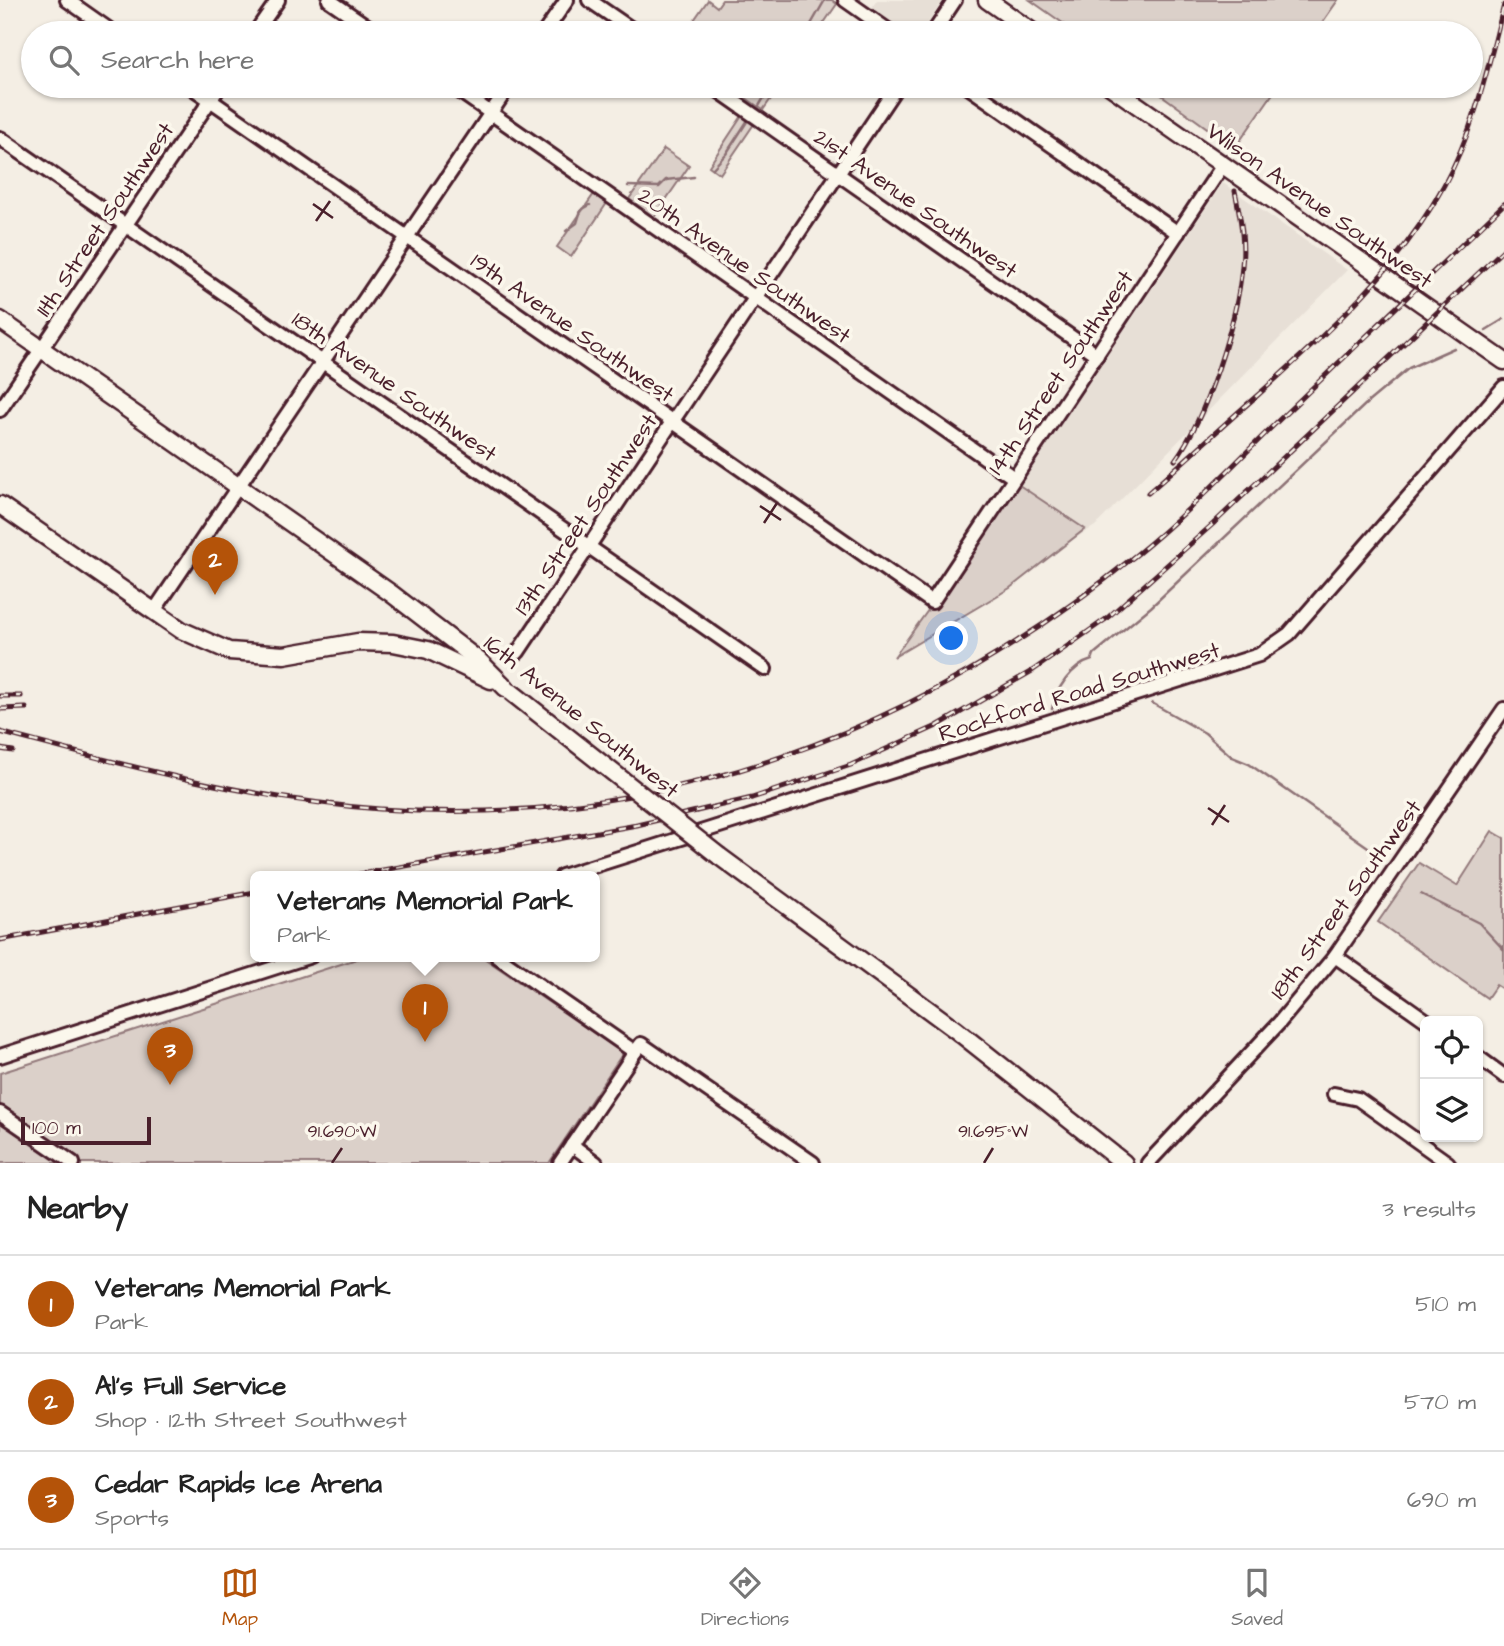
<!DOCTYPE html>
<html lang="en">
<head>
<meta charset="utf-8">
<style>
  :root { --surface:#fff; --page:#f2f2f2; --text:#222; --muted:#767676; --line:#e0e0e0; --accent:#b45309 }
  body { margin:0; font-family:"Architects Daughter",sans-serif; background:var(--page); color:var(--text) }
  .controls { position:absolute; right:21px; bottom:21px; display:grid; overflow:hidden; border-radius:10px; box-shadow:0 2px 5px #0004 }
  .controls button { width:63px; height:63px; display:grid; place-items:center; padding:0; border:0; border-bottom:2px solid var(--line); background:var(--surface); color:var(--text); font:35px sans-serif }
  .scale { position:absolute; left:21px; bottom:18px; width:130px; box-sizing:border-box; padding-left:7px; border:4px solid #4a1f2b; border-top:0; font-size:19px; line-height:24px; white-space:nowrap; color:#4a1f2b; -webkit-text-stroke:5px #fbf7ec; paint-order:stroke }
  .you { position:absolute; left:952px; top:639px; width:24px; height:24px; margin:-18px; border:5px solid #fff; border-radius:50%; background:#1a73e8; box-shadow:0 0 0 10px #1a73e833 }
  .badge { display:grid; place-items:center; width:46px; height:46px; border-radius:50%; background:var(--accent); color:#fff; font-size:23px; font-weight:700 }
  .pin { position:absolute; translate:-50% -58px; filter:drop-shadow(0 2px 4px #0008) }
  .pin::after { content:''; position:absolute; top:37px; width:24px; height:21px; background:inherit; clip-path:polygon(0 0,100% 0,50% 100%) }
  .popup { position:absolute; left:250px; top:871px; width:350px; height:91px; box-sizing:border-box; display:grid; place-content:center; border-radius:10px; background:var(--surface); filter:drop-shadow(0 2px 5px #0005); font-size:23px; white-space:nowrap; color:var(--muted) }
  .popup b { font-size:26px; color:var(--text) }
  .popup::after { content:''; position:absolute; left:50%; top:100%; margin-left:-14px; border:14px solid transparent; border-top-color:var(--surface) }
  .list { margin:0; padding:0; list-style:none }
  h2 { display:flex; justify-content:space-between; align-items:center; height:91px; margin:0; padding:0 28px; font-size:30px }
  h2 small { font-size:23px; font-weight:400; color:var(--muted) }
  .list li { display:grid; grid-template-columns:46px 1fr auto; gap:21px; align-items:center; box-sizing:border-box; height:98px; padding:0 28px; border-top:2px solid var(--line) }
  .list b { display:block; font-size:26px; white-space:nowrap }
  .list p { margin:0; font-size:23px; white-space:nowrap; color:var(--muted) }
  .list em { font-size:23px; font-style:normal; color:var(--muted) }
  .icon { flex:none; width:38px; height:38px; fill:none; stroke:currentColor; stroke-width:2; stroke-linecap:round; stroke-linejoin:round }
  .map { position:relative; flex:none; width:1504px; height:1163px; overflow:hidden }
  .search { position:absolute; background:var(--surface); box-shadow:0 2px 5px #0004; left:21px; right:21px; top:21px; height:77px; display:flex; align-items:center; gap:18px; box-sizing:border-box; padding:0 24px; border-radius:38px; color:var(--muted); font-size:26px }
  .sheet { height:385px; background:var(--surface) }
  nav { display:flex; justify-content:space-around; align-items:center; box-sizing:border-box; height:98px; border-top:2px solid var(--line); background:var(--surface); font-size:19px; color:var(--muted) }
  nav a { display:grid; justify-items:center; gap:4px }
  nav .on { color:var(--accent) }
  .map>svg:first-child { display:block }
  .built { fill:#e7dfd6 }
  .green { fill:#dbd0c9; stroke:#92787a; stroke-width:2 }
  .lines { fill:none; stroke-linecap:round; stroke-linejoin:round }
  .stream { stroke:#8d7174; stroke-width:2.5 }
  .minor-casing { stroke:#4a1f2b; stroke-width:18 }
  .major-casing { stroke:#4a1f2b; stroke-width:21 }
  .minor { stroke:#fbf7ec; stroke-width:12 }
  .major { stroke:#fbf7ec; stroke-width:16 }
  .rail-casing { stroke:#4a1f2b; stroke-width:5 }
  .rail { stroke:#fbf7ec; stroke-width:2.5; stroke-dasharray:8; stroke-linecap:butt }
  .major-bridge-casing { stroke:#4a1f2b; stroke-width:21; stroke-linecap:butt }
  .major-bridge { stroke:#fbf7ec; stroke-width:16 }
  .ticks { fill:none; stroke:#4a1f2b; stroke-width:2.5 }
  .labels { text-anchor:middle; stroke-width:7; stroke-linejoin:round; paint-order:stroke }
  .street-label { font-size:23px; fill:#4a1f2b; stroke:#fbf7ec }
  .ticks-label { font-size:18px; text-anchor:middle; fill:#4a1f2b; stroke:#fbf7ec; stroke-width:7; stroke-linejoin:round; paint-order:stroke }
</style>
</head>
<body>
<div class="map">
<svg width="1504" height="1163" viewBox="0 0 1504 1163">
  <rect width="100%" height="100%" fill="#f4eee4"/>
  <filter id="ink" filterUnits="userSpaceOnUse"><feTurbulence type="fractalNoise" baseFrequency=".0143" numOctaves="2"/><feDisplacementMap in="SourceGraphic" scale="14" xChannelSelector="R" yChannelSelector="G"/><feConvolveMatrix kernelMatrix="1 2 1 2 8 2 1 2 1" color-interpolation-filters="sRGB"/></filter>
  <g filter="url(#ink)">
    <!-- built -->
    <g class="built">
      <path d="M877,0h66l-22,33h-15l-35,-24z"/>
      <path d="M1223,183l124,87 -252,256 -173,106z"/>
    </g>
    <!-- green -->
    <g class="green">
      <path d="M708,0l9,7 5,-7h110l5,4 -20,29h-132z"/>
      <path d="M1030,0h308l-23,33h-238z"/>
      <path d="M729,86h51l-17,24z"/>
      <path d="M1149,86h129l-43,62z"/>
      <path d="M742,116l12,8 -34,50 -11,-8z"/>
      <path d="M664,149l25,17 -35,51 -25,-18z"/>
      <path d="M594,194l13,9 -36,54 -14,-10z"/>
      <path d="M1019,485l66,44 -75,59 -116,69z"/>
      <path d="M1492,831l12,7v152l-8,-5 -9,13 -109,-76 41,-59 38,23z"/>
      <path d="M366,956h115l142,97 -74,110h-549v-90z"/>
    </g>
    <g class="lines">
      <!-- stream -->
      <g class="stream">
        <path d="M806,33l19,-33"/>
        <path d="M759,106l12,-20"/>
        <path d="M713,168l13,-14 22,-34"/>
        <path d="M628,186l31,1 7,-7 28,-3"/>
        <path d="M566,231l11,-8 4,-13 9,-5"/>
        <path d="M1486,330l18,-11"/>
        <path d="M1152,703l53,30 27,24 17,7 119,83"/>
        <path d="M1052,709c4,-20 19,-43 40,-49l2,-6 57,-47 216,-204 42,-35 45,-20"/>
        <path d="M1421,894l58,29 25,27"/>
      </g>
      <defs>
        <g id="minor">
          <path d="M67,0l47,33"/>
          <path d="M329,0l48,33"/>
          <path d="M589,0l48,33"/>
          <path d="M845,0l47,33"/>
          <path d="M255,33l23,-33"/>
          <path d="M544,33l23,-33"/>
          <path d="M933,33l22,-33"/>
          <path d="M190,86l742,516 291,-437"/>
          <path d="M452,86l562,392"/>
          <path d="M712,86l385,269"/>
          <path d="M967,86l211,147"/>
          <path d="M0,138l765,531"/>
          <path d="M0,410l220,-324"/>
          <path d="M154,611l355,-525"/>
          <path d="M518,652l379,-566"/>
          <path d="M562,876l697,-221 30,-21 215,-247"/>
          <path d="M497,956l138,96 6,-8 172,119"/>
          <path d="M1335,956l92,65"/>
          <path d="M0,1056l311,-100"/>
          <path d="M1478,1057l26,19"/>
          <path d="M1334,1094l24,5 90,64"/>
          <path d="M0,1113l73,50"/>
          <path d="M572,1145l24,18"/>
          <path d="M560,1163l75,-111"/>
          <path d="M1148,1163l131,-140 56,-67 169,-247"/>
        </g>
        <g id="major">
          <path d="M987,0l47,33"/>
          <path d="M1110,86l394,275"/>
          <path d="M0,320l392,274 86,66 28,28"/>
          <path d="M0,505l181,125 48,21 55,4 74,-13 35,1 35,7 63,30"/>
          <path d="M719,856l237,174 168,133"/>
        </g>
      </defs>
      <!-- minor casing -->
      <use href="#minor" class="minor-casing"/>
      <!-- major casing -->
      <use href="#major" class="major-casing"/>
      <!-- minor -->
      <use href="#minor" class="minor"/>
      <!-- major -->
      <use href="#major" class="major"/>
      <defs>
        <g id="rail">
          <path d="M1175,460c31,-41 63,-142 67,-194 3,-25 -2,-51 -7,-75"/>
          <path d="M1148,493c38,-33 74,-67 111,-99 70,-63 140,-125 185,-209 31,-56 44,-119 60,-180"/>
          <path d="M0,696h21"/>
          <path d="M0,709l26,-1"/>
          <path d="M0,732c124,33 251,68 380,77 284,20 537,-76 756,-254 51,-41 97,-90 144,-136 75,-72 150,-143 224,-215"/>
          <path d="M0,749l13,2"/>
          <path d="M349,876l288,-51 115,-27 99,-33 86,-39 95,-55 74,-52 107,-95 291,-275"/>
          <path d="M0,940l255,-48"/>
        </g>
      </defs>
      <!-- rail casing -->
      <use href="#rail" class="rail-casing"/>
      <!-- rail -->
      <use href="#rail" class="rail"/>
      <defs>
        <path id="major-bridge" d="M511,692l208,164"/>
      </defs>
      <!-- major-bridge casing -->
      <use href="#major-bridge" class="major-bridge-casing"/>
      <!-- major-bridge -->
      <use href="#major-bridge" class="major-bridge"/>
    </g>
  </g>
  <!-- ticks -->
  <path class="ticks" d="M313,204l20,14M316,221l14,-20M760,506l21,14M764,523l13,-20M1208,808l21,14M1212,825l13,-20M332,1163l10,-15M984,1163l9,-15"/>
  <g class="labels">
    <!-- street labels -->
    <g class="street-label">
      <text transform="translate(916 203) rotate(35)" y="8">21st Avenue Southwest</text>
      <text transform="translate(1320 205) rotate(35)" y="8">Wilson Avenue Southwest</text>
      <text transform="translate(104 219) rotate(-56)" y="8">11th Street Southwest</text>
      <text transform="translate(745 265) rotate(35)" y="8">20th Avenue Southwest</text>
      <text transform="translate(573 327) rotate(35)" y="8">19th Avenue Southwest</text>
      <text transform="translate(1060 372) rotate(-56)" y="8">14th Street Southwest</text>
      <text transform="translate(395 386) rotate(35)" y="8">18th Avenue Southwest</text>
      <text transform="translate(585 514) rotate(-56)" y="8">13th Street Southwest</text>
      <text transform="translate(1079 691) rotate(-17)" y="8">Rockford Road Southwest</text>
      <text transform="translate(582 716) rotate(39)" y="8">16th Avenue Southwest</text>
      <text transform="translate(1345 899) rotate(-54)" y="8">18th Street Southwest</text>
    </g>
  </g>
  <g class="ticks-label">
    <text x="342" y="1137">91.690°W</text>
    <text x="993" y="1137">91.695°W</text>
  </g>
</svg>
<div class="controls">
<button><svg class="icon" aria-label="locate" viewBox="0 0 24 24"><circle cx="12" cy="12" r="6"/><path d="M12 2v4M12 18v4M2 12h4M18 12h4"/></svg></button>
<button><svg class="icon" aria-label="layers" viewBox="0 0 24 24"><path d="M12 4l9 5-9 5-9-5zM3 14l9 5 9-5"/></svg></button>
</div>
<div class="scale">100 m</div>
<div class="you"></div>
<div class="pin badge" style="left:425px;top:1042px">1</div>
<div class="popup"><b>Veterans Memorial Park</b>Park</div>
<div class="pin badge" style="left:215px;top:595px">2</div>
<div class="pin badge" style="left:170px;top:1085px">3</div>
<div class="search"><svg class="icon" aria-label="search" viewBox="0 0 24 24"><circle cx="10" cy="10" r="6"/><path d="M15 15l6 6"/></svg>Search here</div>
</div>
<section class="sheet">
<h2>Nearby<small>3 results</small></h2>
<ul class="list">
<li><span class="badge">1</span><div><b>Veterans Memorial Park</b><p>Park</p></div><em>510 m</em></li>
<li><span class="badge">2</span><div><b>Al's Full Service</b><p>Shop · 12th Street Southwest</p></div><em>570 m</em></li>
<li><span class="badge">3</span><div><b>Cedar Rapids Ice Arena</b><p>Sports</p></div><em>690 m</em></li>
</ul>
</section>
<nav>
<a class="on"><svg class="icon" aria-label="map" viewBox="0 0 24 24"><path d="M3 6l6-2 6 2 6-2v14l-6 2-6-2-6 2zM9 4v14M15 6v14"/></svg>Map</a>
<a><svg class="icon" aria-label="directions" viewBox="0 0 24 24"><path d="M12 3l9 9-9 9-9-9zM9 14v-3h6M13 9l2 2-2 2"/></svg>Directions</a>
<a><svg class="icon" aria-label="saved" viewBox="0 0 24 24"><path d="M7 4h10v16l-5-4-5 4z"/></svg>Saved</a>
</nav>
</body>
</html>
